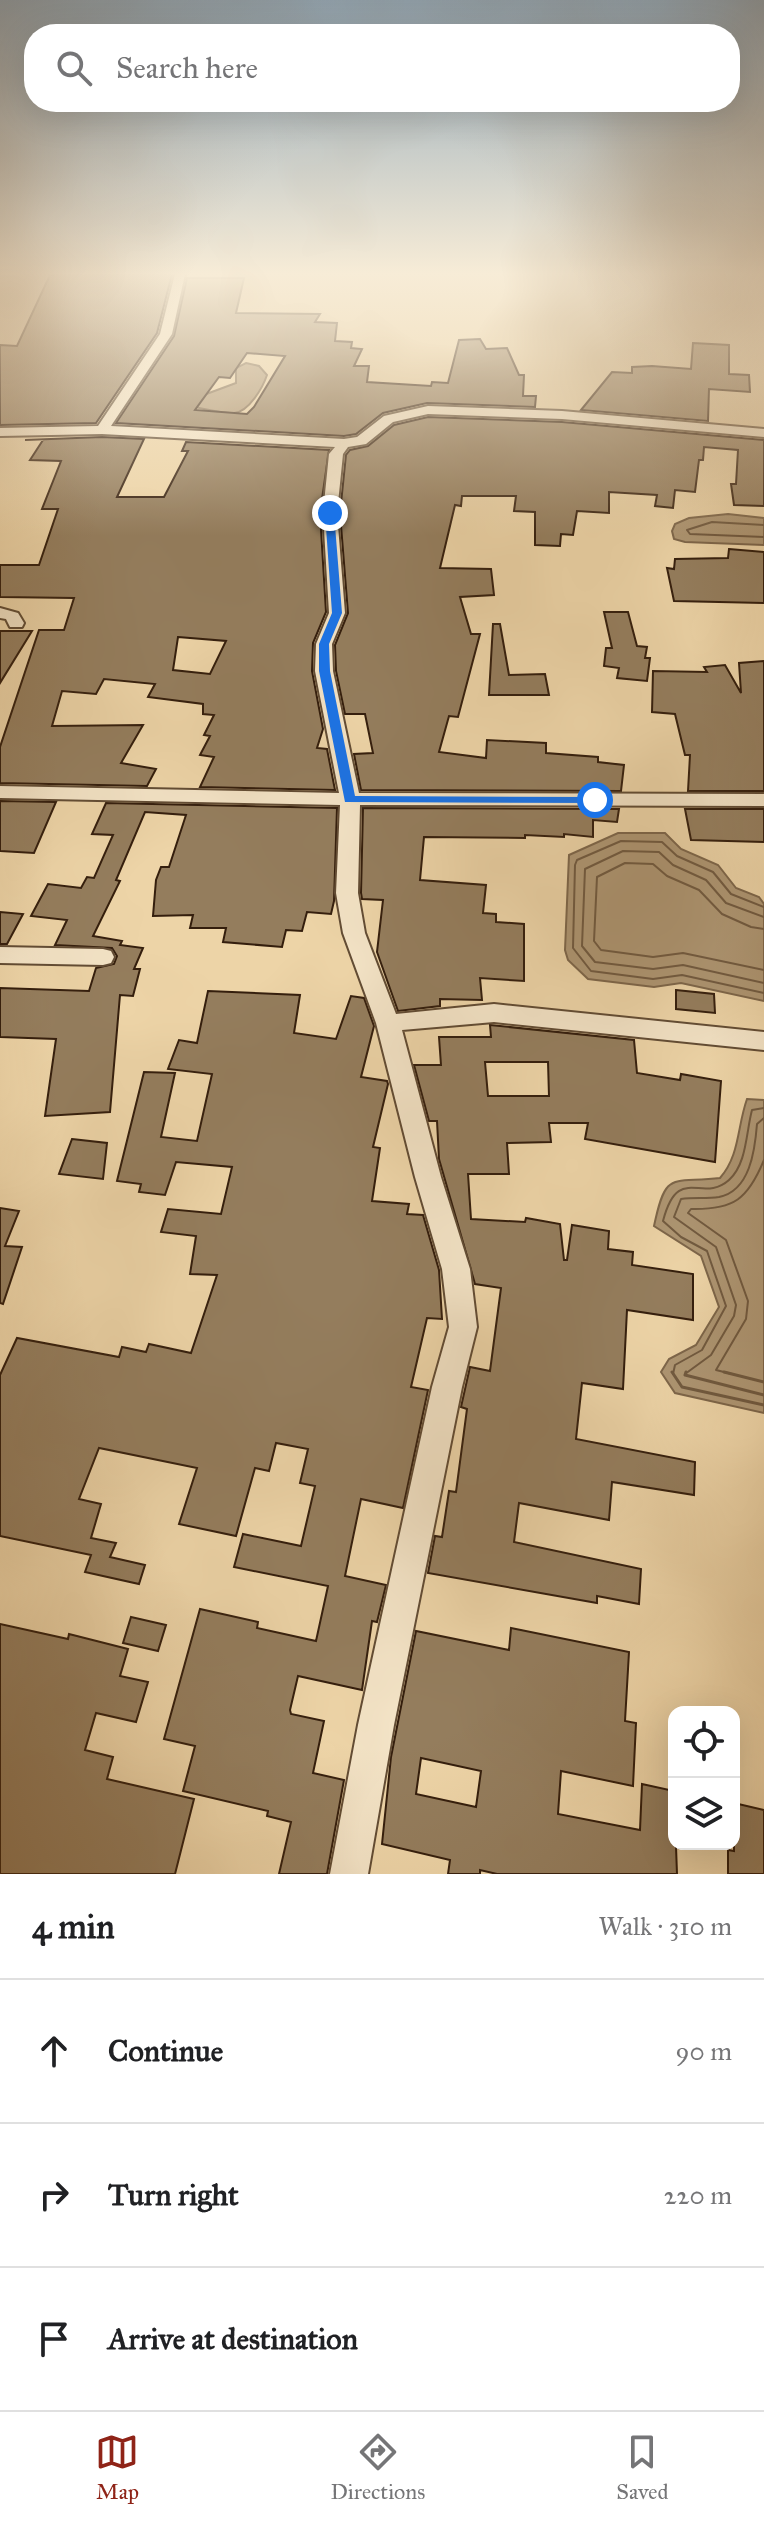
<!DOCTYPE html>
<html lang="en">
<head>
<meta charset="utf-8">
<style>
  :root { --surface:#fff; --page:#f2f2f2; --text:#202124; --muted:#757577; --line:#e0e0e0; --accent:#8f2418 }
  body { margin:0; font-family:"IM FELL Great Primer",serif; background:var(--page); color:var(--text) }
  .controls { position:absolute; right:24px; bottom:24px; display:grid; overflow:hidden; border-radius:16px; box-shadow:0 8px 32px #0002 }
  .controls button { width:72px; height:72px; display:grid; place-items:center; padding:0; border:0; border-bottom:2px solid var(--line); background:var(--surface); color:var(--text); font:40px sans-serif }
  .stop { position:absolute; width:24px; height:24px; margin:-18px; border:6px solid #1a73e8; border-radius:50%; background:#fff }
  .stop.end { background:#1a73e8; border-color:#fff; box-shadow:0 2px 8px #0008 }
  .list { margin:0; padding:0; list-style:none }
  h2 { display:flex; justify-content:space-between; align-items:center; height:104px; margin:0; padding:0 32px; font-size:34px }
  h2 small { font-size:26px; font-weight:400; color:var(--muted) }
  .list li { display:grid; grid-template-columns:52px 1fr auto; gap:24px; align-items:center; box-sizing:border-box; height:144px; padding:0 32px; border-top:2px solid var(--line) }
  .list b { display:block; font-size:30px; white-space:nowrap }
  .list em { font-size:26px; font-style:normal; color:var(--muted) }
  .icon { flex:none; width:44px; height:44px; fill:none; stroke:currentColor; stroke-width:2; stroke-linecap:round; stroke-linejoin:round }
  .map { position:relative; flex:none; width:764px; height:1874px; overflow:hidden }
  .search { position:absolute; background:var(--surface); box-shadow:0 8px 32px #0002; left:24px; right:24px; top:24px; height:88px; display:flex; align-items:center; gap:20px; box-sizing:border-box; padding:0 28px; border-radius:32px; color:var(--muted); font-size:30px }
  .sheet { height:536px; background:var(--surface) }
  nav { display:flex; justify-content:space-around; align-items:center; box-sizing:border-box; height:112px; border-top:2px solid var(--line); background:var(--surface); font-size:22px; color:var(--muted) }
  nav a { display:grid; justify-items:center; gap:4px }
  nav .on { color:var(--accent) }
  .map>svg:first-child { display:block }
  .water { fill:#ae9673; stroke:#7d664a; stroke-width:2 }
  .lines { fill:none; stroke-linecap:round; stroke-linejoin:round }
  .shore-far1 { stroke:#715a40; stroke-width:2 }
  .shore { stroke:#715a40; stroke-width:3 }
  .building { fill:#947d5d; stroke:#341e0d; stroke-width:2; fill-rule:evenodd }
  .minor-casing { stroke:#624c34; stroke-width:4 }
  .minor { fill:#f3e3c6; fill-rule:evenodd }
  .route { fill:#1a73e8 }
</style>
</head>
<body>
<div class="map">
<svg width="764" height="1874" viewBox="0 0 764 1874">
  <rect width="100%" height="100%" fill="#edd4a7"/>
  <filter id="stains"><feTurbulence type="fractalNoise" baseFrequency=".0025" numOctaves="4"/><feColorMatrix values="0 0 0 0 .2 0 0 0 0 .09 0 0 0 0 .02 0 0 0 .5 -.17"/></filter>
  <radialGradient id="worn" r=".72"><stop offset=".6" stop-color="#630" stop-opacity="0"/><stop offset="1" stop-color="#630" stop-opacity=".3"/></radialGradient>
  <!-- water -->
  <g class="water">
    <path d="M246,363l13,3 8,9c-4,12 -18,37 -33,38 -10,1 -33,-5 -45,-7l12,-10 35,-13v-15z"/>
    <path d="M728,514l36,4v27l-79,-3 -11,-3 -2,-8 3,-7 14,-6z"/>
    <path d="M618,833h47l16,16 37,16 18,23 23,9 5,7v97l-83,-18 -27,4 -66,-8 -20,-19 -3,-10 4,-95z"/>
    <path d="M747,1099l17,1v313l-89,-20 -14,-21 8,-13 27,-14 23,-38 -18,-51 -47,-30c12,-57 17,-42 66,-48 20,-23 17,-51 27,-79z"/>
  </g>
  <g class="lines">
    <!-- shore-far1 -->
    <g class="shore-far1">
      <path d="M764,525l-52,-3 -25,8 3,4 74,3"/>
      <path d="M764,907l-33,-13 -18,-22 -36,-16 -15,-14 -41,-1 -44,19 -2,5 -2,83 18,23 62,8 29,-4 82,18"/>
      <path d="M764,917l-38,-14 -20,-23 -33,-15 -14,-13 -36,-1 -38,18 -3,77 13,16 58,7 30,-4 81,18"/>
      <path d="M764,929l-13,-2 -29,-13 -23,-24 -32,-14 -14,-12 -28,-1 -28,14 -3,64 7,9 52,7 30,-4 81,17"/>
      <path d="M673,1374l2,-9 27,-15 24,-44 -19,-55 -26,-14 -18,-16c15,-58 39,-17 66,-41 18,-16 17,-48 23,-70l12,-2"/>
      <path d="M685,1374l26,-19 23,-39 2,-11 -20,-58 -42,-30 7,-18c13,-2 25,0 38,-2 31,-6 36,-47 38,-73l7,-6"/>
      <path d="M732,1374l-16,-4 30,-51 2,-18 -22,-61 -38,-27 3,-4c43,1 57,-10 73,-49"/>
    </g>
    <!-- shore -->
    <g class="shore">
      <path d="M672,1372l10,15 82,18"/>
      <path d="M686,1372l-1,3 79,20"/>
      <path d="M724,1372l40,10"/>
    </g>
  </g>
  <!-- building -->
  <g class="building">
    <path d="M68,274h104l-15,59 -61,90 -96,2v-80l17,1 33,-71z"/>
    <path d="M187,278h57l-8,35 84,1 -5,8 22,1 -2,18 17,1 -1,6 11,1 -8,17h15l-2,16 64,4 1,-4 16,1 11,-43 21,-1 6,10 21,-1 12,27h5l-1,21h13l-1,11 -108,-4 -44,10 -27,21 -12,2 -228,-13 58,-87zM247,353l38,3 -31,51 -7,7 -52,-4 24,-33 11,1z"/>
    <path d="M693,343l36,2v29l20,1 1,17 -41,-3 -1,32 -127,-11 31,-38 20,1v-6l20,-1 39,3z"/>
    <path d="M428,417l134,5 202,18v66l-30,-1 -3,-21h5l2,-34 -34,-3 -1,13h-4l-4,32 -20,-2 -2,18 -18,-2 2,-11 -48,-3v21l-32,-2 -4,24 -12,-1 -1,12 -25,-1v-33l-21,-1 2,-15h-54l-1,10 -6,-1 -15,63 51,1 3,26 -34,2 11,37h9l-22,83 -9,-1 -10,36 47,6 1,-18 59,3v10l52,4v5l26,3 -3,26 -260,-1 -7,-36 19,-1 -8,-39h-20l-9,-43 -1,-26 13,-32 -8,-100 6,-58 4,-5 18,-4 26,-21z"/>
    <path d="M102,437l42,2 -27,58h47l24,-46h-6l4,-9 143,8 -9,63 6,99 -13,31 -1,28 11,58 -6,19 10,1 8,41 -135,-3 14,-30 -14,-2 10,-19 -6,-1 10,-20 -11,-1v-10l-55,-7 7,-13 -51,-5 -8,15 -34,-3 -10,35 91,-1 -22,38 35,6 -9,17 -147,-3v-36l39,-117h25l10,-32 -74,-1v-32h39l19,-56h-16l19,-48 -31,-1 13,-20h-18zM178,637l48,4 -16,33 -37,-4z"/>
    <path d="M729,549l35,3v51l-90,-2 -7,-33 7,1 1,-10 53,-1z"/>
    <path d="M604,612h24l9,34 10,1 -2,11h5l-3,23 -30,-3 2,-10 -15,-2 2,-18h6z"/>
    <path d="M493,624h7l9,51 36,-1 4,21h-60z"/>
    <path d="M0,631h32l-32,52z"/>
    <path d="M764,661v130h-76l2,-36h-5l-10,-41 -23,-2 1,-41 54,1 -3,-5 21,-2 16,28 -2,-30z"/>
    <path d="M0,801l56,1 -22,51 -34,-2z"/>
    <path d="M106,803l231,5 -3,93 -3,13 -24,-2 -5,19 -16,-1 -4,17 -59,-5 3,-14h-36l3,-13 -40,1 3,-36 5,-13h8l17,-52 -41,-3 -29,68 4,1 -27,55 29,5 -2,4 23,3 -9,21h6l-7,27 -13,-1 -10,117 -65,4 11,-77 -56,-2v-49l89,3 7,-23 18,-4 3,-8 -5,-8 -57,-3 12,-25 -36,-4 17,-32 33,4 6,-11 7,1 19,-43 -21,-1z"/>
    <path d="M363,808l256,1 -2,13 -24,-2v17l-29,-3v3l-39,-2v3l-101,-1 -4,43 66,5 -3,28 13,1v8l28,2v57l-44,-3 2,22 -42,-1v7l-42,5 -21,-59 6,-52 -21,-1 -1,-6z"/>
    <path d="M685,809h79v33l-73,-2z"/>
    <path d="M0,912l23,2 -16,30h-7z"/>
    <path d="M676,990l38,4 1,19 -39,-4z"/>
    <path d="M208,991l92,4 -6,38 42,6 15,-43 13,2 10,28 -13,51 26,4 1,3 -15,63 7,1 -8,53 37,3 -2,10 16,1 16,55 3,49 -15,-1 -16,69 17,3 -25,118 -42,-9 -16,77 41,9 -9,37 -5,-1 -10,69 -64,-14 -8,34 1,4 33,7 -11,52 31,7 -17,94h-48l12,-52 -24,-6 1,-5 -85,-20 12,-45 -31,-7 36,-130 58,13 -1,6 59,13 12,-55 -94,-19 9,-33 58,12 14,-60 -15,-3 8,-34 -32,-6 -7,28 -14,-3 -19,68 -57,-12 18,-56 -98,-20 -20,51 22,5 -10,34 25,5 -6,14 35,8 -6,19 -54,-12 6,-17 -91,-19v-161l17,-37 102,19 3,-10 24,5 3,-8 42,9 26,-78 -27,-1 6,-38 -35,-4 7,-23 53,5 11,-47 -56,-5 -11,33 -26,-3 2,-8 -24,-3 27,-109 31,1 -14,64 36,4 15,-67 -44,-5 11,-29 18,3z"/>
    <path d="M490,1025l144,15 3,33 43,7 1,-6 40,7 -6,81 -130,-23 3,-16h-39l2,19 -44,1 2,31h-41l3,45 54,3 1,-4 34,6 4,36h3l5,-35 37,6 -1,18 25,3 -1,13 61,9v46l-66,-10 -4,79 -41,-6 -6,56 119,23 -1,33 -82,-13 -3,38 -90,-17 -5,39 127,27 -2,35 -42,-8v7l-169,-30 7,-37 7,1 7,-46 7,1 11,-83 -6,-2 9,-40 20,4 11,-83 -26,-4 -36,-125 -2,-38h-8l-15,-56h27l-2,-28h52zM485,1062h63l1,34h-61z"/>
    <path d="M72,1139l35,4 -4,36 -44,-5z"/>
    <path d="M0,1208l19,3 -14,35 17,1 -19,57 -3,-1z"/>
    <path d="M131,1617l35,8 -8,26 -35,-8z"/>
    <path d="M0,1624l68,15 1,-5 59,15 -8,27 28,6 -12,40 -40,-9 -11,37 28,7 -6,22 87,20 -19,75h-175z"/>
    <path d="M511,1628l118,24 -4,69 11,2 -3,63 -72,-15 -3,43 82,16 2,-46 32,7 3,83h-180l-17,-4v4h-32l2,-14 -68,-16 9,-87 25,-126 93,19zM421,1758l60,13 -5,36 -60,-13z"/>
    <path d="M734,1803l30,7v64h-36v-24l6,1z"/>
  </g>
  <g class="lines">
    <defs>
      <g id="minor">
        <path d="M175,274h10l-13,60 -61,92 233,13 13,-2 27,-21 44,-10 134,5 202,18v8l-202,-18 -134,-5 -35,8 -27,22 -18,3 -5,7 -6,59 8,100 -13,31 1,27 26,122 405,1v12l-404,-1 -2,88 7,40 31,81 98,-10 270,28v18l-270,-28 -92,8 39,147 29,92 7,58 -15,60 -68,338 -26,149h-38l28,-149 74,-338 17,-60 -7,-58 -27,-92 -39,-154 -33,-90 -7,-40 4,-88 -340,-7v-12l339,7 -24,-122 1,-27 13,-31 -6,-100 6,-59 6,-7 -233,-13 -102,2v-8l98,-2 62,-92z"/>
        <path d="M0,608l18,5 6,10 -2,4h-12l-4,-8 -6,-1z"/>
        <path d="M0,947l103,2 8,2 3,6 -3,6 -8,2 -103,-2z"/>
      </g>
    </defs>
    <!-- minor casing -->
    <use href="#minor" class="minor-casing"/>
    <!-- minor -->
    <use href="#minor" class="minor"/>
  </g>
  <!-- sky -->
  <linearGradient id="sky" x2="0" y2="1"><stop stop-color="#91a8b9"/><stop offset="0.51" stop-color="#f7ecd7"/><stop offset="1" stop-color="#f7ecd7" stop-opacity="0"/></linearGradient>
  <rect width="764" height="536" fill="url(#sky)"/>
  <!-- route -->
  <path class="route" d="M330,510l4,3 8,100 -13,31 1,27 25,125 240,1 4,1v5l-254,-1 -26,-131v-27l13,-31 -7,-100z"/>
  <rect width="100%" height="100%" filter="url(#stains)"/>
  <rect width="100%" height="100%" fill="url(#worn)"/>
</svg>
<div class="controls">
<button><svg class="icon" aria-label="locate" viewBox="0 0 24 24"><circle cx="12" cy="12" r="6"/><path d="M12 2v4M12 18v4M2 12h4M18 12h4"/></svg></button>
<button><svg class="icon" aria-label="layers" viewBox="0 0 24 24"><path d="M12 4l9 5-9 5-9-5zM3 14l9 5 9-5"/></svg></button>
</div>
<div class="stop" style="left:595px;top:800px"></div>
<div class="stop end" style="left:330px;top:513px"></div>
<div class="search"><svg class="icon" aria-label="search" viewBox="0 0 24 24"><circle cx="10" cy="10" r="6"/><path d="M15 15l6 6"/></svg>Search here</div>
</div>
<section class="sheet">
<h2>4 min<small>Walk · 310 m</small></h2>
<ul class="list">
<li><svg class="icon" aria-label="ahead" viewBox="0 0 24 24"><path d="M12 20V5M6 11l6-6 6 6"/></svg><div><b>Continue</b></div><em>90 m</em></li>
<li><svg class="icon" aria-label="right" viewBox="0 0 24 24"><path d="M7 20v-9h11M14 6l5 5-5 5"/></svg><div><b>Turn right</b></div><em>220 m</em></li>
<li><svg class="icon" aria-label="arrive" viewBox="0 0 24 24"><path d="M6 21V4h12l-3 4 3 4H6"/></svg><div><b>Arrive at destination</b></div></li>
</ul>
</section>
<nav>
<a class="on"><svg class="icon" aria-label="map" viewBox="0 0 24 24"><path d="M3 6l6-2 6 2 6-2v14l-6 2-6-2-6 2zM9 4v14M15 6v14"/></svg>Map</a>
<a><svg class="icon" aria-label="directions" viewBox="0 0 24 24"><path d="M12 3l9 9-9 9-9-9zM9 14v-3h6M13 9l2 2-2 2"/></svg>Directions</a>
<a><svg class="icon" aria-label="saved" viewBox="0 0 24 24"><path d="M7 4h10v16l-5-4-5 4z"/></svg>Saved</a>
</nav>
</body>
</html>
